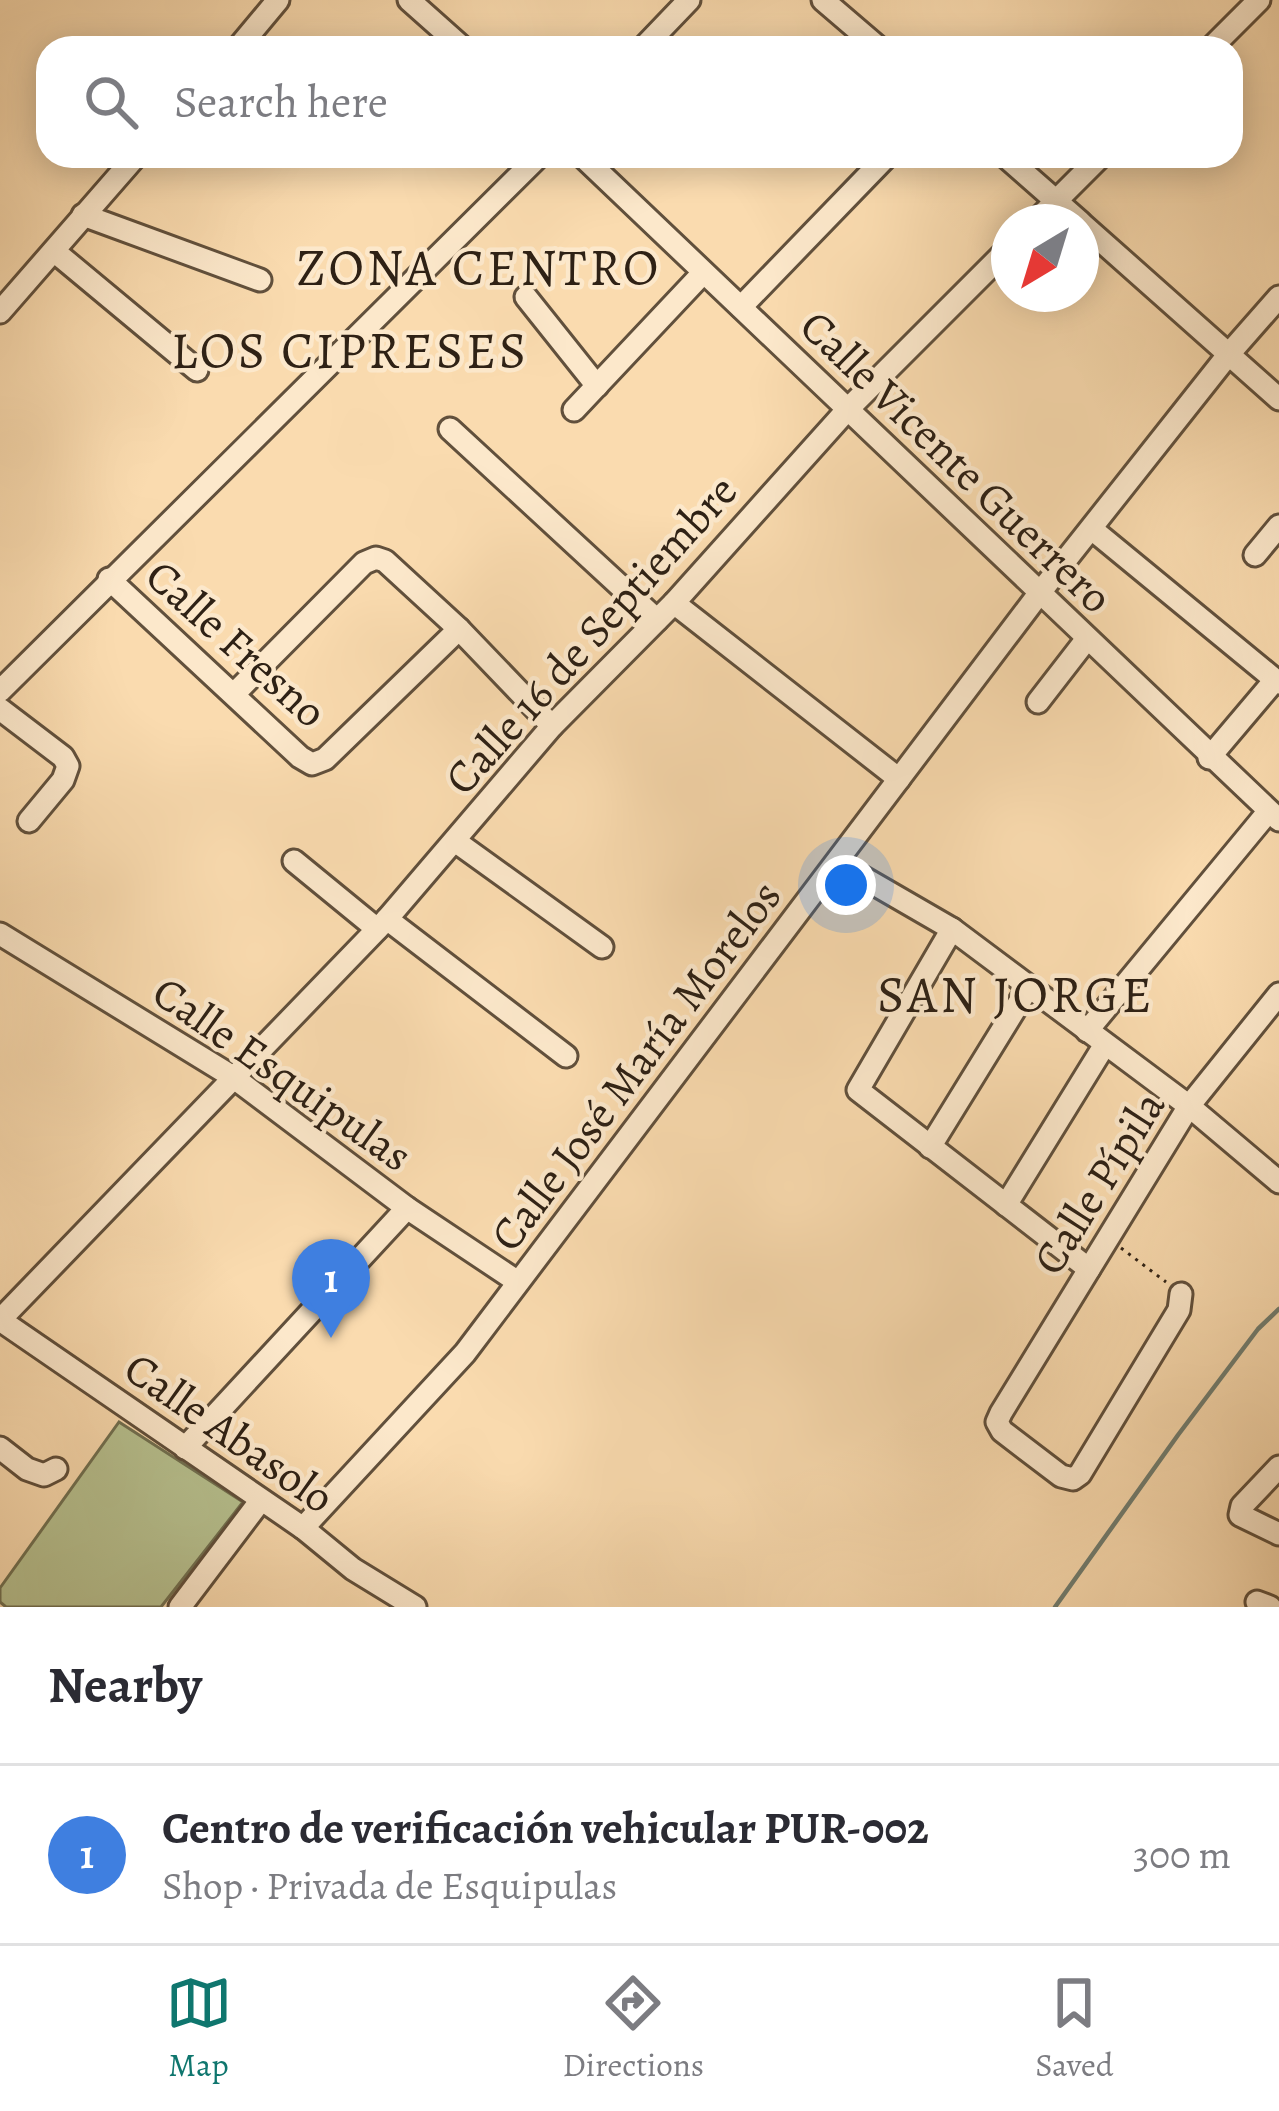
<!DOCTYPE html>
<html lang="en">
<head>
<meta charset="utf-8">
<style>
  :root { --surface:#fff; --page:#f2f2f3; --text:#2b2b33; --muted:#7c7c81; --line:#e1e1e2; --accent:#0f766e }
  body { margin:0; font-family:Alegreya,serif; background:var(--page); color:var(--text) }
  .compass { position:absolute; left:991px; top:204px; width:108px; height:108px; border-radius:50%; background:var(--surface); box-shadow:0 6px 30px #0003; rotate:218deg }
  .you { position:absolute; left:846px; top:885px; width:42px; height:42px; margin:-30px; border:9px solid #fff; border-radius:50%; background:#1a73e8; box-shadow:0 0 0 18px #1a73e833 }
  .badge { display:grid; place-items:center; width:78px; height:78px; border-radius:50%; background:var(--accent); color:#fff; font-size:39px; font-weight:700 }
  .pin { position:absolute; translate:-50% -99px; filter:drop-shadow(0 3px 6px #0008) }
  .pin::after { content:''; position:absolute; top:63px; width:42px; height:36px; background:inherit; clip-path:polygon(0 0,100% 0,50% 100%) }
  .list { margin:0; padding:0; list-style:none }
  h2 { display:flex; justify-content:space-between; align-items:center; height:156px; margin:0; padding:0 48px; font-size:51px }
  h2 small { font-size:39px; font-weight:400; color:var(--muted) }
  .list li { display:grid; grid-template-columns:78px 1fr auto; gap:36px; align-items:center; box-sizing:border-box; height:180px; padding:0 48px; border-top:3px solid var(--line) }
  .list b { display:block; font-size:45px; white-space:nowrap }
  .list p { margin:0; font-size:39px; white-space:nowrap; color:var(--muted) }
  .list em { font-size:39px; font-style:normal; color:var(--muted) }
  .icon { flex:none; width:66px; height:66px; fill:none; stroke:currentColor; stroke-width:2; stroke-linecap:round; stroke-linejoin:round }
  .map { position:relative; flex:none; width:1279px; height:1607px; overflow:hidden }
  .search { position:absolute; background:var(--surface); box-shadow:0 6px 30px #0003; left:36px; right:36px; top:36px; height:132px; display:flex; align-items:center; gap:30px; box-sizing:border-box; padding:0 42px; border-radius:36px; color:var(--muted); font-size:45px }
  .sheet { height:336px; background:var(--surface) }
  nav { display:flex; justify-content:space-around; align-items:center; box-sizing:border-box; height:168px; border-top:3px solid var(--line); background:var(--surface); font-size:33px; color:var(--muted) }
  nav a { display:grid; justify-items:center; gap:6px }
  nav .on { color:var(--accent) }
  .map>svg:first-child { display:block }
  .green { fill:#b7c190; stroke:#727152; stroke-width:3 }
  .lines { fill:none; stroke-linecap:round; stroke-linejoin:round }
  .stream { stroke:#717d70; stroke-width:4.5 }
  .minor-casing { stroke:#61503c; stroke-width:27 }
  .path { stroke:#2e2115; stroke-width:3; stroke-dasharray:3 6; stroke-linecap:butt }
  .minor { stroke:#fce8cb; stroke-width:21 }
  .labels { text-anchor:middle; stroke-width:9; stroke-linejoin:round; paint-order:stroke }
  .street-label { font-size:45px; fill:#2e2115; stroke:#fce8cb }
  .quarter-label { font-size:51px; letter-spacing:3px; fill:#2e2115; stroke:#fce8cb }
</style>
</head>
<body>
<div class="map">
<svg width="1279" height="1607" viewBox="0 0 1279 1607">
  <rect width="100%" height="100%" fill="#fadbaf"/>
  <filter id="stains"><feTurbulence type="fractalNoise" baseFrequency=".00167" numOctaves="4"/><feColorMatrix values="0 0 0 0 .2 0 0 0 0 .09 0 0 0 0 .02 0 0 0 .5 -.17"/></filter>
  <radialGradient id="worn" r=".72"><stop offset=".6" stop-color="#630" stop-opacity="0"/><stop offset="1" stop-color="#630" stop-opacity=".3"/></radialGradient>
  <!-- green -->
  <path class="green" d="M119,1422l124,80 -82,105h-155l-6,-5v-14z"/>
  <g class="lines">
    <!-- stream -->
    <path class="stream" d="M1055,1607l123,-172 80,-106 21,-20"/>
    <defs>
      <g id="minor">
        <path d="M409,0l54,48"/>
        <path d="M823,0l56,48"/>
        <path d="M238,48l40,-48"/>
        <path d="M643,48l46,-48"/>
        <path d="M1211,48l48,-48"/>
        <path d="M582,156l697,664"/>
        <path d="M1005,156l75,66"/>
        <path d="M83,215l177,65"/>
        <path d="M1035,222l66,-66"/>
        <path d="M1081,223l198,176"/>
        <path d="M54,251l143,119"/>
        <path d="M526,297l71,89"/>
        <path d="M741,307l146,-151"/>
        <path d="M0,312l136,-156"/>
        <path d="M574,410l128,-136"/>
        <path d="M450,429l207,191"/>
        <path d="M1093,530l186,153"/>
        <path d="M1255,555l24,-29"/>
        <path d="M109,579l191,178 12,7 13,-5 134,-130"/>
        <path d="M674,603l225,176"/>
        <path d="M0,691l539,-535"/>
        <path d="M234,694l130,-131 12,-5 9,3 74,68 93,97"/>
        <path d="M1038,702l48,-62"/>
        <path d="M0,709l63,48 5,9 -5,14 -34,41"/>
        <path d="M1209,758l66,-78"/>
        <path d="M455,841l147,106"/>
        <path d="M294,861l83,68"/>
        <path d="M838,863l114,66 237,177 90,76"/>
        <path d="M387,919l179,137"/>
        <path d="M952,929l-94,161 231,179"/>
        <path d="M0,934l233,143 174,131 111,74"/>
        <path d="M1087,1031l181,-219"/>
        <path d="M930,1147l98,-159"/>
        <path d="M1006,1205l98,-159"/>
        <path d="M1181,1294l-2,16 -99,164 -7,5 -12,-3 -59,-45 -5,-9 4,-9 188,-307 90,-112"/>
        <path d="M0,1320l387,-401 165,-193 122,-123 173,-193 162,-162"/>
        <path d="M0,1320l303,208 50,41 62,38"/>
        <path d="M0,1448l27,21 17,6 12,-6"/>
        <path d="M185,1448l222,-240"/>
        <path d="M1279,1467l-37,39 -2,9 39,19"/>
        <path d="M303,1528l162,-175 573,-758 190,-240 51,-58"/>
        <path d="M1257,1602l13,5"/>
        <path d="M180,1607l81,-107"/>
      </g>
    </defs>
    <!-- minor casing -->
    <use href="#minor" class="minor-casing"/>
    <!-- path -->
    <path class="path" d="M1121,1248l45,34"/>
    <!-- minor -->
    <use href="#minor" class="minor"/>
  </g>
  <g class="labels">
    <!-- street labels -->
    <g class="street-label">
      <text transform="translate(957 461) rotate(44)" y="16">Calle Vicente Guerrero</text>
      <text transform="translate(590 634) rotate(-48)" y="16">Calle 16 de Septiembre</text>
      <text transform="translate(237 643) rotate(42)" y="16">Calle Fresno</text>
      <text transform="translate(635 1065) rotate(-53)" y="16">Calle José María Morelos</text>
      <text transform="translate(283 1073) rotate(35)" y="16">Calle Esquipulas</text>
      <text transform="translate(1098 1182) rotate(-58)" y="16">Calle Pípila</text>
      <text transform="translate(230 1432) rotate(35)" y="16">Calle Abasolo</text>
    </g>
    <!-- quarter labels -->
    <g class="quarter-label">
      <text x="479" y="285">ZONA CENTRO</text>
      <text x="350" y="368">LOS CIPRESES</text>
      <text x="1016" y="1012">SAN JORGE</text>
    </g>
  </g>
  <rect width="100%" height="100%" filter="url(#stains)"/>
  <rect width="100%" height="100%" fill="url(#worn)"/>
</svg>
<svg class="compass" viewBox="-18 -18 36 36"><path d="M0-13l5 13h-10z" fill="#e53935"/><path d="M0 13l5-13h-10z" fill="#7c7c81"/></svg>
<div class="you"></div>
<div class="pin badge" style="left:331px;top:1338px;background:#3f7fe0">1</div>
<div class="search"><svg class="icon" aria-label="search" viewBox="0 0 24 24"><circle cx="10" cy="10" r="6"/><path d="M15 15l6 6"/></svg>Search here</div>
</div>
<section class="sheet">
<h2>Nearby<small></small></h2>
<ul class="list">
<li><span class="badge" style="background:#3f7fe0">1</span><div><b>Centro de verificación vehicular PUR-002</b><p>Shop · Privada de Esquipulas</p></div><em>300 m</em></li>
</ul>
</section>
<nav>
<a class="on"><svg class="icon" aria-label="map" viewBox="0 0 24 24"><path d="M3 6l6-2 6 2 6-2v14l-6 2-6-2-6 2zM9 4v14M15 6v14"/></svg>Map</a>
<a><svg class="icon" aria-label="directions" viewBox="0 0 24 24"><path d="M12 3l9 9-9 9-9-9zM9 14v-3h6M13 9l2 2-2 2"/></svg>Directions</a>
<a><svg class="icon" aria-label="saved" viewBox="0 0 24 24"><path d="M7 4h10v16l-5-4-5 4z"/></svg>Saved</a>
</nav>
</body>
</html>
